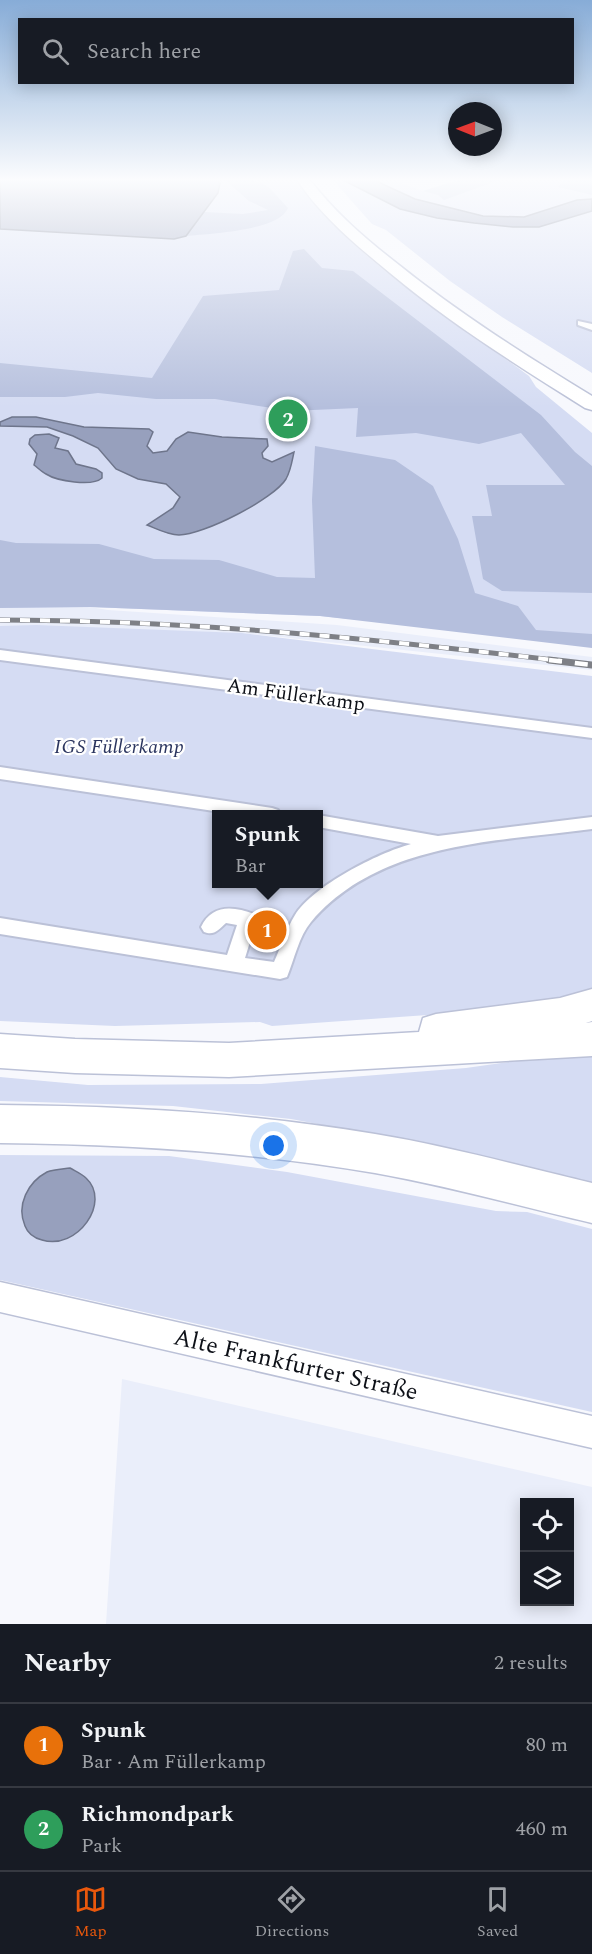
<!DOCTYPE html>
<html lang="en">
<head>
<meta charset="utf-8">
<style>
  :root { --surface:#171b24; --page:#20242c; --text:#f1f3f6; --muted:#9ea1a6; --line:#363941; --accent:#ea580c }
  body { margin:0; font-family:Spectral,serif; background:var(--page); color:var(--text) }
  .controls { position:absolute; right:18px; bottom:18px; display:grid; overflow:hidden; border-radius:0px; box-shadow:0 3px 15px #0003 }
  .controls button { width:54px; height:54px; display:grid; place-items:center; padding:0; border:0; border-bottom:2px solid var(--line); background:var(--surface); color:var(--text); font:30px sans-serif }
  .compass { position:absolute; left:448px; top:102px; width:54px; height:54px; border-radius:50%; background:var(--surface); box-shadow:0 3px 15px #0003; rotate:271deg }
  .you { position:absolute; left:274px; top:1146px; width:21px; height:21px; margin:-15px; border:4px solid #fff; border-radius:50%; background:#1a73e8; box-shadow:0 0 0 9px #1a73e833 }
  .badge { display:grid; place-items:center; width:39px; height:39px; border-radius:50%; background:var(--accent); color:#fff; font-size:20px; font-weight:700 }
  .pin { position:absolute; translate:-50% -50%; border:3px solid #fff; box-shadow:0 2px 6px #0006 }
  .popup { position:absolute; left:212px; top:810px; width:111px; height:78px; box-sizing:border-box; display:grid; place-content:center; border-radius:0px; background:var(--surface); filter:drop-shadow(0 2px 4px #0005); font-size:20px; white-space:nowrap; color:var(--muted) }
  .popup b { font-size:22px; color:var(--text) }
  .popup::after { content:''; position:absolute; left:50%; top:100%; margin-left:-12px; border:12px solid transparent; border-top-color:var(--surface) }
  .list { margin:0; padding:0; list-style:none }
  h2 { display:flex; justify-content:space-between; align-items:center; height:78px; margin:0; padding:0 24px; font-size:26px }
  h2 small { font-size:20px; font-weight:400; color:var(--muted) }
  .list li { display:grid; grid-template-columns:39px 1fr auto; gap:18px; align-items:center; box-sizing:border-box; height:84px; padding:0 24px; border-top:2px solid var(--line) }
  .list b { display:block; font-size:22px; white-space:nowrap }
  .list p { margin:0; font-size:20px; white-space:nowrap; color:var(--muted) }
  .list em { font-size:20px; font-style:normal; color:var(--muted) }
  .icon { flex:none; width:33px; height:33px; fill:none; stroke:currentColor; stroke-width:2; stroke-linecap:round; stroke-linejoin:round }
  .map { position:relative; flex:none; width:592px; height:1624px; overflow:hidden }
  .search { position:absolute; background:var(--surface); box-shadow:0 3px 15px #0003; left:18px; right:18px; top:18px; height:66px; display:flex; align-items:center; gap:15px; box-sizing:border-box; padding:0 21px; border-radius:0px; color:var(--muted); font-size:22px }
  .sheet { height:246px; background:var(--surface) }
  nav { display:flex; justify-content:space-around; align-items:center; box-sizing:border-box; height:84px; border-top:2px solid var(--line); background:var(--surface); font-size:16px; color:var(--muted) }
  nav a { display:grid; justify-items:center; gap:3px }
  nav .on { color:var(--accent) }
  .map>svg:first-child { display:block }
  .built { fill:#eaeefa; fill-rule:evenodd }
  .green { fill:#d5dcf3; fill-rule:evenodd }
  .forest { fill:#b5bfdd }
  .water { fill:#97a0bd; stroke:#6e758b; stroke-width:1.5 }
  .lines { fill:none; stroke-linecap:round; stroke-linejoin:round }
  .minor-casing { stroke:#bbc1d7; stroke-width:4 }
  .tertiary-casing { stroke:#bbc1d7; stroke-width:3 }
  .motorway-casing { stroke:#bbc1d7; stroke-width:3 }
  .minor { fill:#fff; fill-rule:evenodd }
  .tertiary { fill:#fff; fill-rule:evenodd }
  .motorway { fill:#fff; fill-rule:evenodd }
  .rail-far1-casing { stroke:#7e8086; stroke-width:5 }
  .rail-casing { stroke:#7e8086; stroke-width:7 }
  .rail-far1 { stroke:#fff; stroke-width:4; stroke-dasharray:10; stroke-linecap:butt }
  .rail { stroke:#fff; stroke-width:4.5; stroke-dasharray:13; stroke-linecap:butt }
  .labels { text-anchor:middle; stroke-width:4.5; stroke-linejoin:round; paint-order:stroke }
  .street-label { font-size:20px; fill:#0d1017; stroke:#fff }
  .park-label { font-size:20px; font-style:italic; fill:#2b355f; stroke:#fff }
  .near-street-label { font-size:24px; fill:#0d1017; stroke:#fff }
</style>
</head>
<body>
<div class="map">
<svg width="592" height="1624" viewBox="0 0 592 1624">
  <rect width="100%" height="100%" fill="#f7f8fd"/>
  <!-- built -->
  <g class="built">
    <path d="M393,180h65l-35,11z"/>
    <path d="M90,607l18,3 229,15 255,32v13l-350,-37 -242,-7v-18z"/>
    <path d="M122,1379l470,108v137h-486zM524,1502h46v100h-46z"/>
  </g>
  <!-- green -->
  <g class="green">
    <path d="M217,180h78c61,82 153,136 234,196l7,11 56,46v210l-272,-27 -230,-9 -90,1v-379l174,10 12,-3 32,-43 2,-10z"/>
    <path d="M333,180h60l30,11 35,-11h134v193l-90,-56 -52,-36 -64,-51 -14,-6z"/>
    <path d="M36,625l206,8 350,43v314l-94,20 -226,16 -12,-4 -145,4 -115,-5v-395zM216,814h102v70h-102z"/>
    <path d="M592,1053v130l-163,-38 -138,-26 -118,-13 -173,-5v-24l88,8 173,-1 205,-16 93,-13z"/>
    <path d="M0,1155l169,1 118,16 209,39 31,1 65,17v183l-592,-132z"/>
  </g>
  <!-- forest -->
  <g class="forest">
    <path d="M225,180c40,0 36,-2 63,28 -9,23 -80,26 -102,28l18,-24 39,2 25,-4 -19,-9z"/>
    <path d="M458,180h41l-55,20 -6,-5 -15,-4z"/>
    <path d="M564,180h28v15l-34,-8z"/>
    <path d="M304,249l18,19 31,3 188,144 34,37 17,14v127l-90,-2 -19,-12 -11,-63h20l-6,-31h79l-44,-52 -42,11 -63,-11 -60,4 2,-29 -67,3 -76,-12h-59l-58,-6 -33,4h-65v-34l152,15 51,-82 76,-6 14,-39z"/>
    <path d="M315,446l80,14 38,26 25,53 17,54 43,13 18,24 56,4v14l-272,-32 -230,-9 -90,1v-68l16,3 83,1 55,15 65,1 58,17 38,1 -3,-78z"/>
  </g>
  <!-- water -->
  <g class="water">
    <path d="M0,180h217l3,3 -2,10 -32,43 -12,3 -174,-10z"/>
    <path d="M343,180h31l41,19 68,17 41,1 53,-17 15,-1v12l-53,16h-26l-39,-4 -37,-5 -37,-9z"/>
    <path d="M12,417h24l48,10 65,2 4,3 -6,14 6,7 14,-2 9,-12 12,-7 34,5 45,2 1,7 -6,7 1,5 9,4 22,-10c-2,9 -3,18 -8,27 -12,20 -83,56 -107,56 -11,0 -22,-6 -32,-10l26,-17 7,-11 -14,-13 -28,-5 -22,-10 -18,-21 -25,-12 -26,-9 -47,-1v-4z"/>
    <path d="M49,434l10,4 -4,10 13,3 8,13 20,5 6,4v5c-10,9 -45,3 -56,-4 -4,-2 -8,-6 -12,-9l3,-11 -8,-10 1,-5 5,-4z"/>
    <path d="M70,1168c5,3 12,6 16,10 26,24 -9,73 -44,62 -8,-2 -14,-6 -17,-14 -9,-21 3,-44 22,-54 7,-3 16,-3 23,-4z"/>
  </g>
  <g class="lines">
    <defs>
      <g id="minor">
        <path d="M578,321l14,3v6l-14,-5z"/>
        <path d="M0,650l592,78v10l-592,-78z"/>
        <path d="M0,767l272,41 6,2 2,4h-46l-234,-35z"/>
        <path d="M318,815l120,21 154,-19v12c-97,13 -213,13 -281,93 -12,14 -17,38 -24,55l-7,2 -280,-45v-16l227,37 10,-30 -11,-2c-8,7 -12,13 -22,9l-3,-5c11,-23 32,-21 53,-13l3,5 -12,39 29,4c7,-15 12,-33 21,-47 18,-29 83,-62 116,-71l-93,-17z"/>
      </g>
      <path id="tertiary" d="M0,1282l592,134v32l-592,-136z"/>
      <g id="motorway">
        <path d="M297,180h13c25,33 57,60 89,85 61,49 126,90 193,131v14l-7,-2c-67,-42 -134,-84 -195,-135 -34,-28 -68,-56 -93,-93z"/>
        <path d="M592,989v32l-6,2 6,-1v34l-363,21 -154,-4 -75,-5v-34l75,5 154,4 190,-11 4,-14 13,-4 124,-16z"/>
        <path d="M0,1105c126,1 251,8 375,29 73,12 145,32 217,49v40c-72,-17 -144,-37 -217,-50 -124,-21 -249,-29 -375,-30z"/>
      </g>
    </defs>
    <!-- minor casing -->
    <use href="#minor" class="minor-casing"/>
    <!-- tertiary casing -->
    <use href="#tertiary" class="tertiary-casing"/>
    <!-- motorway casing -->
    <use href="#motorway" class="motorway-casing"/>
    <!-- minor -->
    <use href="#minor" class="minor"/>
    <!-- tertiary -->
    <use href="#tertiary" class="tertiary"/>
    <!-- motorway -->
    <use href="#motorway" class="motorway"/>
    <defs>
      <path id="rail-far1" d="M0,620c188,0 375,19 562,41"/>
      <path id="rail" d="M549,660l43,5"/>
    </defs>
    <!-- rail-far1 casing -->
    <use href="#rail-far1" class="rail-far1-casing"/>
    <!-- rail casing -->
    <use href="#rail" class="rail-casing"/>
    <!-- rail-far1 -->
    <use href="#rail-far1" class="rail-far1"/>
    <!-- rail -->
    <use href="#rail" class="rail"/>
  </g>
  <!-- sky -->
  <linearGradient id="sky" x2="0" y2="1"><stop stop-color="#87acd7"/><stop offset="0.44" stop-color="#fbfcfe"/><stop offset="1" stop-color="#fbfcfe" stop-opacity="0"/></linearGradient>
  <rect width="592" height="408" fill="url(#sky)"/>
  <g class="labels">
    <!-- street labels -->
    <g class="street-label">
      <text transform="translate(296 694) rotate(8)" y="7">Am Füllerkamp</text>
    </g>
    <!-- park labels -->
    <g class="park-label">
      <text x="119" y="753">IGS Füllerkamp</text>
    </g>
    <!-- near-street labels -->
    <g class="near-street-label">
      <text transform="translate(296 1364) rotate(13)" y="8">Alte Frankfurter Straße</text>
    </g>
  </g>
</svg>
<div class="controls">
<button><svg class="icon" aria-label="locate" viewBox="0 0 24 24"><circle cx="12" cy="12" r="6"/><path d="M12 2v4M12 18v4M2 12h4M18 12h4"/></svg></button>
<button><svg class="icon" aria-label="layers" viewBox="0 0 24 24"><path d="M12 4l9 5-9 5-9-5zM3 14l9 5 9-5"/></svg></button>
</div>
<svg class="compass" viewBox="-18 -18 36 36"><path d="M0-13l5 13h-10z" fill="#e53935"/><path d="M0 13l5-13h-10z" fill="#9ea1a6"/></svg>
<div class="you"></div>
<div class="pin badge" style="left:267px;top:930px;background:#e8710a">1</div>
<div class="popup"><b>Spunk</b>Bar</div>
<div class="pin badge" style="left:288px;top:419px;background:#2e9e5b">2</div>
<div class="search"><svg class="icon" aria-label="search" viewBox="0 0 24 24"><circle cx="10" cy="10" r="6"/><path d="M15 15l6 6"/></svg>Search here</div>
</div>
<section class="sheet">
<h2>Nearby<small>2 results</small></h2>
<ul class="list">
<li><span class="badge" style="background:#e8710a">1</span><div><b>Spunk</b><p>Bar · Am Füllerkamp</p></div><em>80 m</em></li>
<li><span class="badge" style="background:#2e9e5b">2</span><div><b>Richmondpark</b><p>Park</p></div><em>460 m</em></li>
</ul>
</section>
<nav>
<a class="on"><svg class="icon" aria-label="map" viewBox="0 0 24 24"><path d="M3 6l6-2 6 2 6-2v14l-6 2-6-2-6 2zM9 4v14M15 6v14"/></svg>Map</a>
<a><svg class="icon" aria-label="directions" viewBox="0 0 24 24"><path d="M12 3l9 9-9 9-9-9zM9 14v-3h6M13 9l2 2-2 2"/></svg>Directions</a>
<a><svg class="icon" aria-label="saved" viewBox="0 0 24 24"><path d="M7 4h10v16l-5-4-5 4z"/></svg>Saved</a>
</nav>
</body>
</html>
